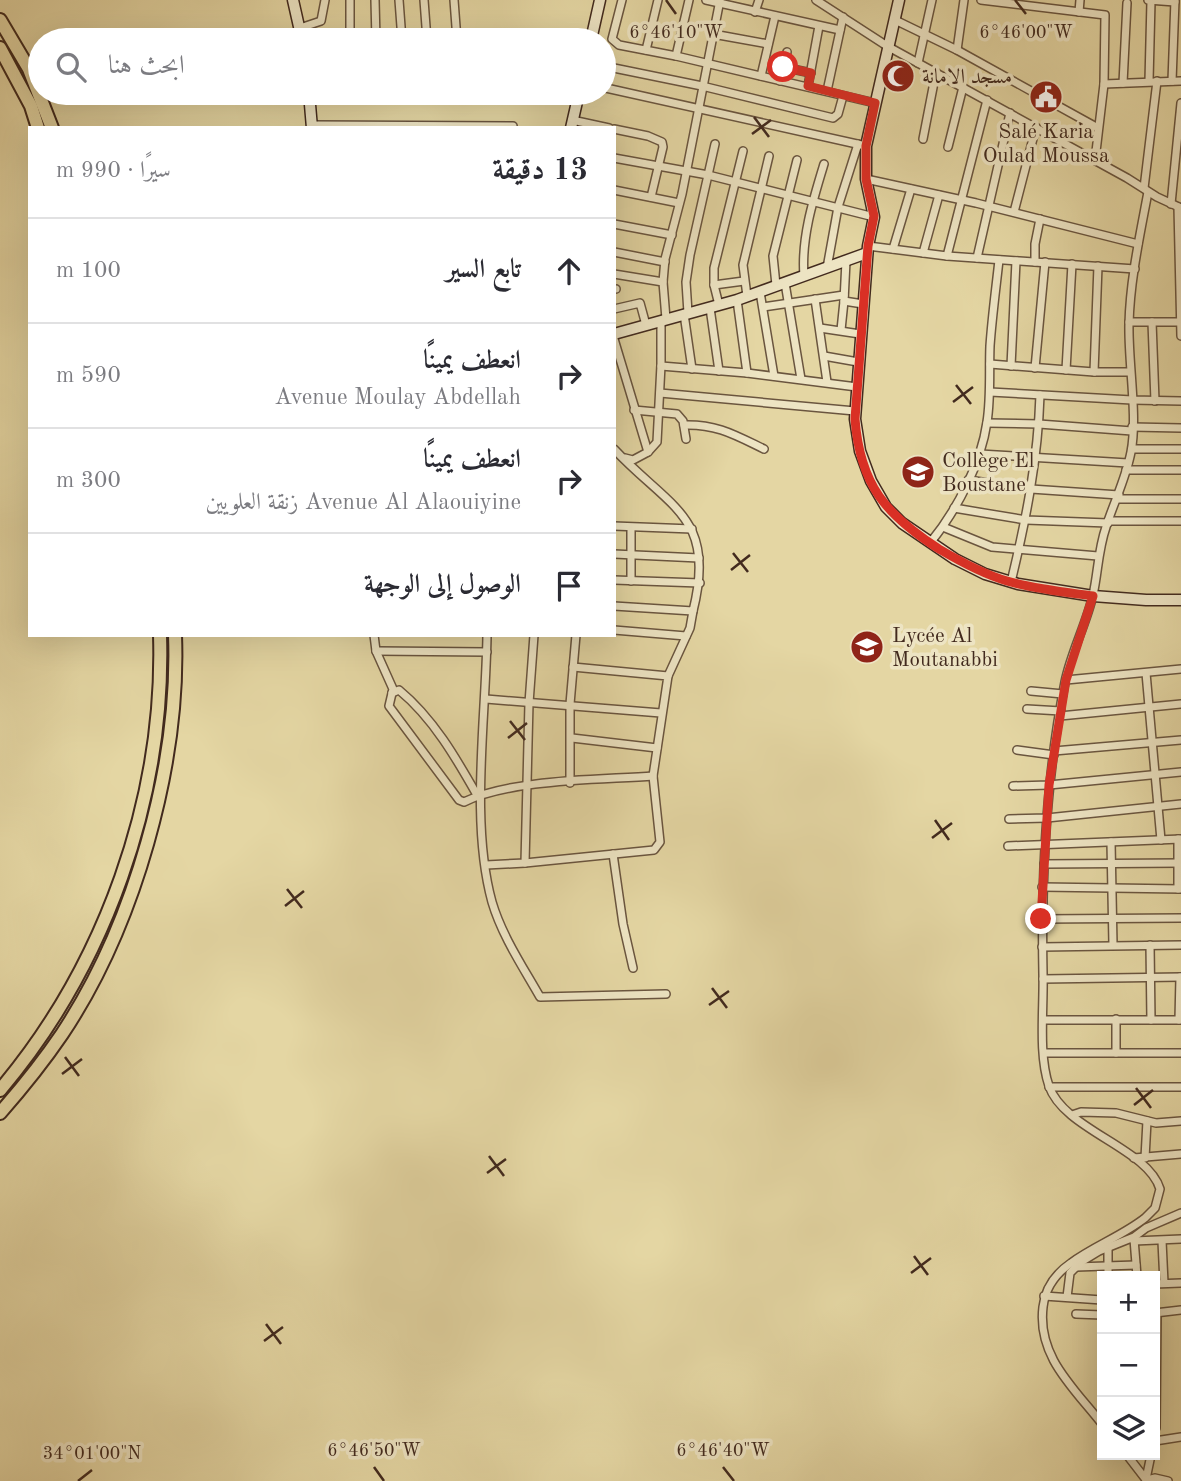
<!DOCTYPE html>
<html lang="ar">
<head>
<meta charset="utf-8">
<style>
  :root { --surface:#fff; --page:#f2f2f3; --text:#2b2b33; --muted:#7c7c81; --line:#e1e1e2 }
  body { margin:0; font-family:"Old Standard TT",Amiri,serif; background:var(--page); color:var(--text); direction:rtl }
  .controls { position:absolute; right:21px; bottom:21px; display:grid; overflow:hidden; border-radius:0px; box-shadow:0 7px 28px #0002 }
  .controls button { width:63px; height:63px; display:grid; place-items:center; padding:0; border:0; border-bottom:2px solid var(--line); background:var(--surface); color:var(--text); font:35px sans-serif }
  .stop { position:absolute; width:21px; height:21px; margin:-16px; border:5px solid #d93025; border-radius:50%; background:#fff }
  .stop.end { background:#d93025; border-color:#fff; box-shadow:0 2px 7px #0008 }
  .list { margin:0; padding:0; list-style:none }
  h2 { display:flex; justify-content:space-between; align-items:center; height:91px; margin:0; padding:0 28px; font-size:30px }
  h2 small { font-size:23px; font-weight:400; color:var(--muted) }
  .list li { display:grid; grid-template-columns:46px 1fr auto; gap:21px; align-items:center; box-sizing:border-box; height:105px; padding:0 28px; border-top:2px solid var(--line) }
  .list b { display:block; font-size:26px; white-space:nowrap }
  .list p { margin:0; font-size:23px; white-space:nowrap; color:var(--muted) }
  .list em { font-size:23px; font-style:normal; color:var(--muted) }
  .icon { flex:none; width:38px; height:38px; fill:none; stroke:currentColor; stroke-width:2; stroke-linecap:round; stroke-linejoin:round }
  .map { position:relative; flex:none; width:1181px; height:1481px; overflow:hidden; direction:ltr }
  .search { position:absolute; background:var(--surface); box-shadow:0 7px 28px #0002; left:28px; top:28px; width:588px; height:77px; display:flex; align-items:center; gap:18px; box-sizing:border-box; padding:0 24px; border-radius:38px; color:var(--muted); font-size:26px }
  .panel { position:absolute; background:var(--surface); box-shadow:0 7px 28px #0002; left:28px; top:126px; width:588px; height:511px; border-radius:0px; direction:rtl }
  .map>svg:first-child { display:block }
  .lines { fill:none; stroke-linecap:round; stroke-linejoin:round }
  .street-casing { stroke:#6a553f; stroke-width:10 }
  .secondary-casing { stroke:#422a1e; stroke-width:13 }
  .highway-casing { stroke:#422a1e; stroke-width:16 }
  .street { stroke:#ede4c3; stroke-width:7 }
  .secondary { stroke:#ede4c3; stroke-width:10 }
  .highway { stroke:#e4d6a3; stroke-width:12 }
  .route { stroke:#d93025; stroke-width:9 }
  .ticks { fill:none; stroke:#422a1e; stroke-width:2.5 }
  .labels { text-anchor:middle; stroke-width:7; stroke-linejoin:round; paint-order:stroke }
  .poi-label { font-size:21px; fill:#422a1e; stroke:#ede4c3; text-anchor:start }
  .ticks-label { font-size:18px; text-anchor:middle; fill:#422a1e; stroke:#ede4c3; stroke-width:7; stroke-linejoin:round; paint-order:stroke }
</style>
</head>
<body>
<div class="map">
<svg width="1181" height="1481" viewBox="0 0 1181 1481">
  <rect width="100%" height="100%" fill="#e4d6a3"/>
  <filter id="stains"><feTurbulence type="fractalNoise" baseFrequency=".00286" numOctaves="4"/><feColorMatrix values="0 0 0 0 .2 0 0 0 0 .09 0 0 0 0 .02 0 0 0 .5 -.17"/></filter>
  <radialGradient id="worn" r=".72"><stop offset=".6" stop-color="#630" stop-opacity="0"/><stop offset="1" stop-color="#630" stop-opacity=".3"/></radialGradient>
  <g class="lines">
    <defs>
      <g id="street">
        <path d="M375,0l1,40"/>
        <path d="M399,0l3,40"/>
        <path d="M424,0l3,40"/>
        <path d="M454,0l3,40"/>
        <path d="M622,0l-10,39 7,6 57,11 199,47"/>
        <path d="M706,0l134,30"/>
        <path d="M816,0l71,46 240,132 30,19 24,11"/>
        <path d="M981,0l124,15 -1,69 -9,76"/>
        <path d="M1148,0l27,2"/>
        <path d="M755,12l4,-12"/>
        <path d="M1079,12l1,-12"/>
        <path d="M895,20l62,30 141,78"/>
        <path d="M300,28l21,-7 4,-21"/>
        <path d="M713,34l55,10"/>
        <path d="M350,40v-40"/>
        <path d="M646,50l12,-50"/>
        <path d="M957,50l7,-50"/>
        <path d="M676,56l13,-56"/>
        <path d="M918,63l14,-63"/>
        <path d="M604,66l98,20 131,32 5,-4 5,-18"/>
        <path d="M783,67l28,6"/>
        <path d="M761,76l14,-60"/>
        <path d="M780,81l7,-29"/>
        <path d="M1149,81l2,-80"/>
        <path d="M1172,81l3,-81"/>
        <path d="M1123,83l4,-80"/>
        <path d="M1104,84l77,-3"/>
        <path d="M808,86l11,-60"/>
        <path d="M606,88l260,58"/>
        <path d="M827,91l16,-74"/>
        <path d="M572,120l37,8"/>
        <path d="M312,125l201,1"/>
        <path d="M614,129l34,7 14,6 1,5 -12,50"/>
        <path d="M923,139l13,-67"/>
        <path d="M948,147l15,-60"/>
        <path d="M614,158l94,17 166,42"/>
        <path d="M866,179l110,24 162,41"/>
        <path d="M1144,188l13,-107"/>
        <path d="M614,190l65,13"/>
        <path d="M1171,204l10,-101"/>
        <path d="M1178,207l3,129"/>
        <path d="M1014,212l22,-85"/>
        <path d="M614,224l58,11"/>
        <path d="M868,246l79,10 188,13"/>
        <path d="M893,249l18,-60"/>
        <path d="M614,252l51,10"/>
        <path d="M923,253l16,-58"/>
        <path d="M947,256l40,-156"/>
        <path d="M977,258l33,-145"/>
        <path d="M846,261l-2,40 19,3"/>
        <path d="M1035,262v-18l5,-25"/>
        <path d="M827,268l11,-61 20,-63"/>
        <path d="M614,274l49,8"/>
        <path d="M804,276c-3,-38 9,-76 20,-112"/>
        <path d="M785,283l16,96"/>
        <path d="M714,285l30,-4"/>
        <path d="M776,285l-3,-29 24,-96"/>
        <path d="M614,289h2"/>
        <path d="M760,292l14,84"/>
        <path d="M747,296l-4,-31 26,-109"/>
        <path d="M815,299l12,83"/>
        <path d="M737,300l10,73"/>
        <path d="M719,305l-5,-20v-17l29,-117"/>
        <path d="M763,307l81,-12"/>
        <path d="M710,308l9,63"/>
        <path d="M614,309l26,-6 6,22"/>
        <path d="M688,313l-2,-31 4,-27 25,-111"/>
        <path d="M684,314l8,55"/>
        <path d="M666,319l-3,-37 2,-23 17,-65 38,-194"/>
        <path d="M1129,322h52"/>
        <path d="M1152,322l3,79"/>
        <path d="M820,328l40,6"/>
        <path d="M841,330l3,-29"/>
        <path d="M614,339l34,113"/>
        <path d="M824,356l34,6"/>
        <path d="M990,364l104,8h36"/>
        <path d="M661,366l86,7 110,14"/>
        <path d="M1011,366l5,-105"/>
        <path d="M1035,368l10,-106"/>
        <path d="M1066,370l6,-106"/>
        <path d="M1094,372l4,-106"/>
        <path d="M990,392l142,8 49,1"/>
        <path d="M660,393l195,18"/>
        <path d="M634,410l43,4 6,7 3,18"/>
        <path d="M987,423l52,1 93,7"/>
        <path d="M684,425c33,-1 51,10 80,24"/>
        <path d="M1132,427l49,1"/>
        <path d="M614,449c55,59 103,67 79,162l-79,-5"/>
        <path d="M1132,449h49"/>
        <path d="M980,454l148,9"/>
        <path d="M625,458l8,2 15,-8 9,-10 4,-77v-44"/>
        <path d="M1126,470h55"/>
        <path d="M968,480l63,9 88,6"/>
        <path d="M1117,499h64"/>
        <path d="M954,508l72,12 82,3"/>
        <path d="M1108,521h73"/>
        <path d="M614,526l78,3"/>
        <path d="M943,527l49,20 106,9"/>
        <path d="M930,543c27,-33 51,-79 57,-121 4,-25 2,-51 3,-76 2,-29 6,-58 9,-86"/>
        <path d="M614,554l85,4"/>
        <path d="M614,580l86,3"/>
        <path d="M631,581v-53"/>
        <path d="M1011,582c15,-62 27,-123 29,-187"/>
        <path d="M614,630l72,6"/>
        <path d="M374,635l2,16 17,38 -4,17 70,94 5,2c47,-23 135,-22 189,-26"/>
        <path d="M487,635c-1,83 -17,187 5,267 10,34 31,65 48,95l126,-3"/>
        <path d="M376,651l111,1"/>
        <path d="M1146,673l15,167"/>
        <path d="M668,676l22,-48 3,-17"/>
        <path d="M1066,680l115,-11"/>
        <path d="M1031,691l32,3"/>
        <path d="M392,693l7,-3c34,28 57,68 78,105"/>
        <path d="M486,699l175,14"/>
        <path d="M1027,709l34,2"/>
        <path d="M1060,716l121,-12"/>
        <path d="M572,738l85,10"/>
        <path d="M1017,750l37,5"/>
        <path d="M1054,751l127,-11"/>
        <path d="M570,783v-79l6,-69"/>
        <path d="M1013,786l36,-1 132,-13"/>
        <path d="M1009,819l38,-1 134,-14"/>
        <path d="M1111,842l2,103"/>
        <path d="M1008,846l173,-7"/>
        <path d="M613,854l10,70 10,44"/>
        <path d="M525,863l129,-13 6,-8 -7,-66 15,-100 -95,-9"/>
        <path d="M1044,864l137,-1"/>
        <path d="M486,865l39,-2 4,-160 5,-68"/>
        <path d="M1042,887l139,2"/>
        <path d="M1178,889v-50"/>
        <path d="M1041,919l140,-1"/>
        <path d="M1150,945l1,75"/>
        <path d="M1042,947l139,-2"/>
        <path d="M1043,979l138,-2"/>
        <path d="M1116,1019v34"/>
        <path d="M1043,1020h138"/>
        <path d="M1179,1020l1,-43"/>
        <path d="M1044,1053h137"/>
        <path d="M1049,1087h132"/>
        <path d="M1072,1115l9,-3 35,1 40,10 25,-2"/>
        <path d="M1134,1158l47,-4"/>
        <path d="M1145,1158l2,-37"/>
        <path d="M1134,1239l3,37"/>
        <path d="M1134,1241l47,-2"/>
        <path d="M1162,1241l2,42"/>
        <path d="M1076,1267l60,-2"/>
        <path d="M1108,1276v-29"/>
        <path d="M1155,1284l26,-1"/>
        <path d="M1044,1296l58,4"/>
        <path d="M1067,1297l3,-24 11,-11 18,-11 35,-14 12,-9 35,-15"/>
        <path d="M1155,1313l26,-3"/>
        <path d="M1076,1314l26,1"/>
        <path d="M1102,1424c-28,-36 -65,-67 -59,-117 2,-18 12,-33 28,-44 23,-17 51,-27 74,-45l10,-10 5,-19c-12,-41 -96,-59 -111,-103 -11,-32 -5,-78 -6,-112 -2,-97 3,-196 22,-292 6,-30 21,-57 28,-87 5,-22 5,-45 13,-68 8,-25 20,-49 25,-75 7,-36 -3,-90 -2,-128 1,-44 11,-89 19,-132"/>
        <path d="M1156,1428l1,-116"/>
        <path d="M1155,1441l26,-4"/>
        <path d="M1127,1455l20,26"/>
        <path d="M1146,1479l5,-24"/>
        <path d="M1147,1480l8,-2 13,3"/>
      </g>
      <g id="secondary">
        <path d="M293,0l9,40"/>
        <path d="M899,0l-33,146v33l8,38 -6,29 -13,173 5,32 11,30 15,26 16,16 53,36 30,15 33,10 75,12 53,4h35"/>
        <path d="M591,40l9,-40"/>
        <path d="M309,93l3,35"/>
        <path d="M571,128l8,-35"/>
        <path d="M614,334l123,-34 130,-47"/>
      </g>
      <g id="highway">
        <path d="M0,20l29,49 23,59"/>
        <path d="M0,48l31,58 7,22"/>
        <path d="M0,1090c105,-124 165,-292 160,-455"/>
        <path d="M0,1113c22,-25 43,-51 62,-79 72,-108 118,-269 113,-399"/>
      </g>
    </defs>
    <!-- street casing -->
    <use href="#street" class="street-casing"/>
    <!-- secondary casing -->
    <use href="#secondary" class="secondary-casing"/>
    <!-- highway casing -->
    <use href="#highway" class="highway-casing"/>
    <!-- street -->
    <use href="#street" class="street"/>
    <!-- secondary -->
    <use href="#secondary" class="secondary"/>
    <!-- highway -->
    <use href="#highway" class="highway"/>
  </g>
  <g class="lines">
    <!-- route -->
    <path class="route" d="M783,67l28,6 -3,13 67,17 -9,43v33l8,37 -6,30 -13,173c5,66 31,96 84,130 22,13 44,25 68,32 28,8 57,11 86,15l-27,84 -17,105 -8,134"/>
  </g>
  <!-- ticks -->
  <path class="ticks" d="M666,0l10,14M1015,0l11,14M754,117l15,20M752,134l19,-14M956,385l15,19M953,402l20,-15M733,553l15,19M731,570l19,-15M510,721l15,19M508,738l19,-15M935,820l14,20M932,838l20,-15M287,889l15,19M285,906l19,-15M712,988l15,20M709,1005l20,-14M65,1057l14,19M62,1074l20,-15M1136,1088l15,20M1134,1105l19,-15M489,1156l15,20M487,1173l19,-14M914,1256l14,19M911,1273l20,-15M266,1324l15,20M264,1341l19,-14M374,1467l10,14M723,1467l11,14M78,1481l14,-11"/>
  <!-- icons -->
  <defs>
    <symbol id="mosque-disc" viewBox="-11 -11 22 22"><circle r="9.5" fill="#8f2418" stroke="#ede4c3"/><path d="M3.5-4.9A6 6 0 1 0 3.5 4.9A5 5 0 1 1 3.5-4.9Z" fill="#fff"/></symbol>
    <symbol id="civic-disc" viewBox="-11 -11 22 22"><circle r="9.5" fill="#8f2418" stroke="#ede4c3"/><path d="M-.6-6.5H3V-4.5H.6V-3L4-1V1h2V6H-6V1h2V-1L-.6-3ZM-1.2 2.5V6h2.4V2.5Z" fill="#fff"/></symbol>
    <symbol id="school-disc" viewBox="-11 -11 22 22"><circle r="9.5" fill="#8f2418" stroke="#ede4c3"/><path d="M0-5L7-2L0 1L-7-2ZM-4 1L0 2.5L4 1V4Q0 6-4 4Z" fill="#fff"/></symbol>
  </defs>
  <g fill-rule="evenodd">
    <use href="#mosque-disc" x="879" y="57" width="38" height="38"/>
    <use href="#civic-disc" x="1027" y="78" width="38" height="38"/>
    <use href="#school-disc" x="899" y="453" width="38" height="38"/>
    <use href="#school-disc" x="848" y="628" width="38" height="38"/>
  </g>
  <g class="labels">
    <!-- poi labels -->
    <g class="poi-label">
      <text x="922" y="83">مسجد الامانة</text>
      <text x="1046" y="138" text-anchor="middle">Salé Karia<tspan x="1046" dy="24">Oulad Moussa</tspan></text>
      <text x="942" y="467">Collège El<tspan x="942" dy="24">Boustane</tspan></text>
      <text x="892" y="642">Lycée Al<tspan x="892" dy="24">Moutanabbi</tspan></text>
    </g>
  </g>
  <g class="ticks-label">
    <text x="676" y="38">6°46'10"W</text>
    <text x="1026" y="38">6°46'00"W</text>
    <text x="374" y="1456">6°46'50"W</text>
    <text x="723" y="1456">6°46'40"W</text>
    <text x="92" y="1459">34°01'00"N</text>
  </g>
  <rect width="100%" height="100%" filter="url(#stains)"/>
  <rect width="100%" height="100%" fill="url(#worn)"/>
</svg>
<div class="controls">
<button>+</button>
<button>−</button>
<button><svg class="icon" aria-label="layers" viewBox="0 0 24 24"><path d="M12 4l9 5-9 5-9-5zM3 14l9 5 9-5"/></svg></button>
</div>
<div class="stop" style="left:783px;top:67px"></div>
<div class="stop end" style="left:1041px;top:919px"></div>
<div class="search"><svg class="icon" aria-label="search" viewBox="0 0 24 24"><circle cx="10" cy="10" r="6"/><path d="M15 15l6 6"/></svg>ابحث هنا</div>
<section class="panel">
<h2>13 دقيقة<small>سيرًا · 990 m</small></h2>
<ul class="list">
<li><svg class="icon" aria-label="ahead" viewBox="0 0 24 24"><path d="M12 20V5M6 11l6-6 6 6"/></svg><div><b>تابع السير</b></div><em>100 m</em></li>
<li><svg class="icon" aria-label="right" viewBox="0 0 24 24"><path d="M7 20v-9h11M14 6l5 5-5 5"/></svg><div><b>انعطف يمينًا</b><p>Avenue Moulay Abdellah</p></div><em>590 m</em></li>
<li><svg class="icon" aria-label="right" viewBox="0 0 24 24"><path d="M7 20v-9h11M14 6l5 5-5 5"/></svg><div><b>انعطف يمينًا</b><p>Avenue Al Alaouiyine زنقة العلويين</p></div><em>300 m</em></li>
<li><svg class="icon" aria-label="arrive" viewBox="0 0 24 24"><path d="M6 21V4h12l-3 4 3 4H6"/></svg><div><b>الوصول إلى الوجهة</b></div></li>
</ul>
</section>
</div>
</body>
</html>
